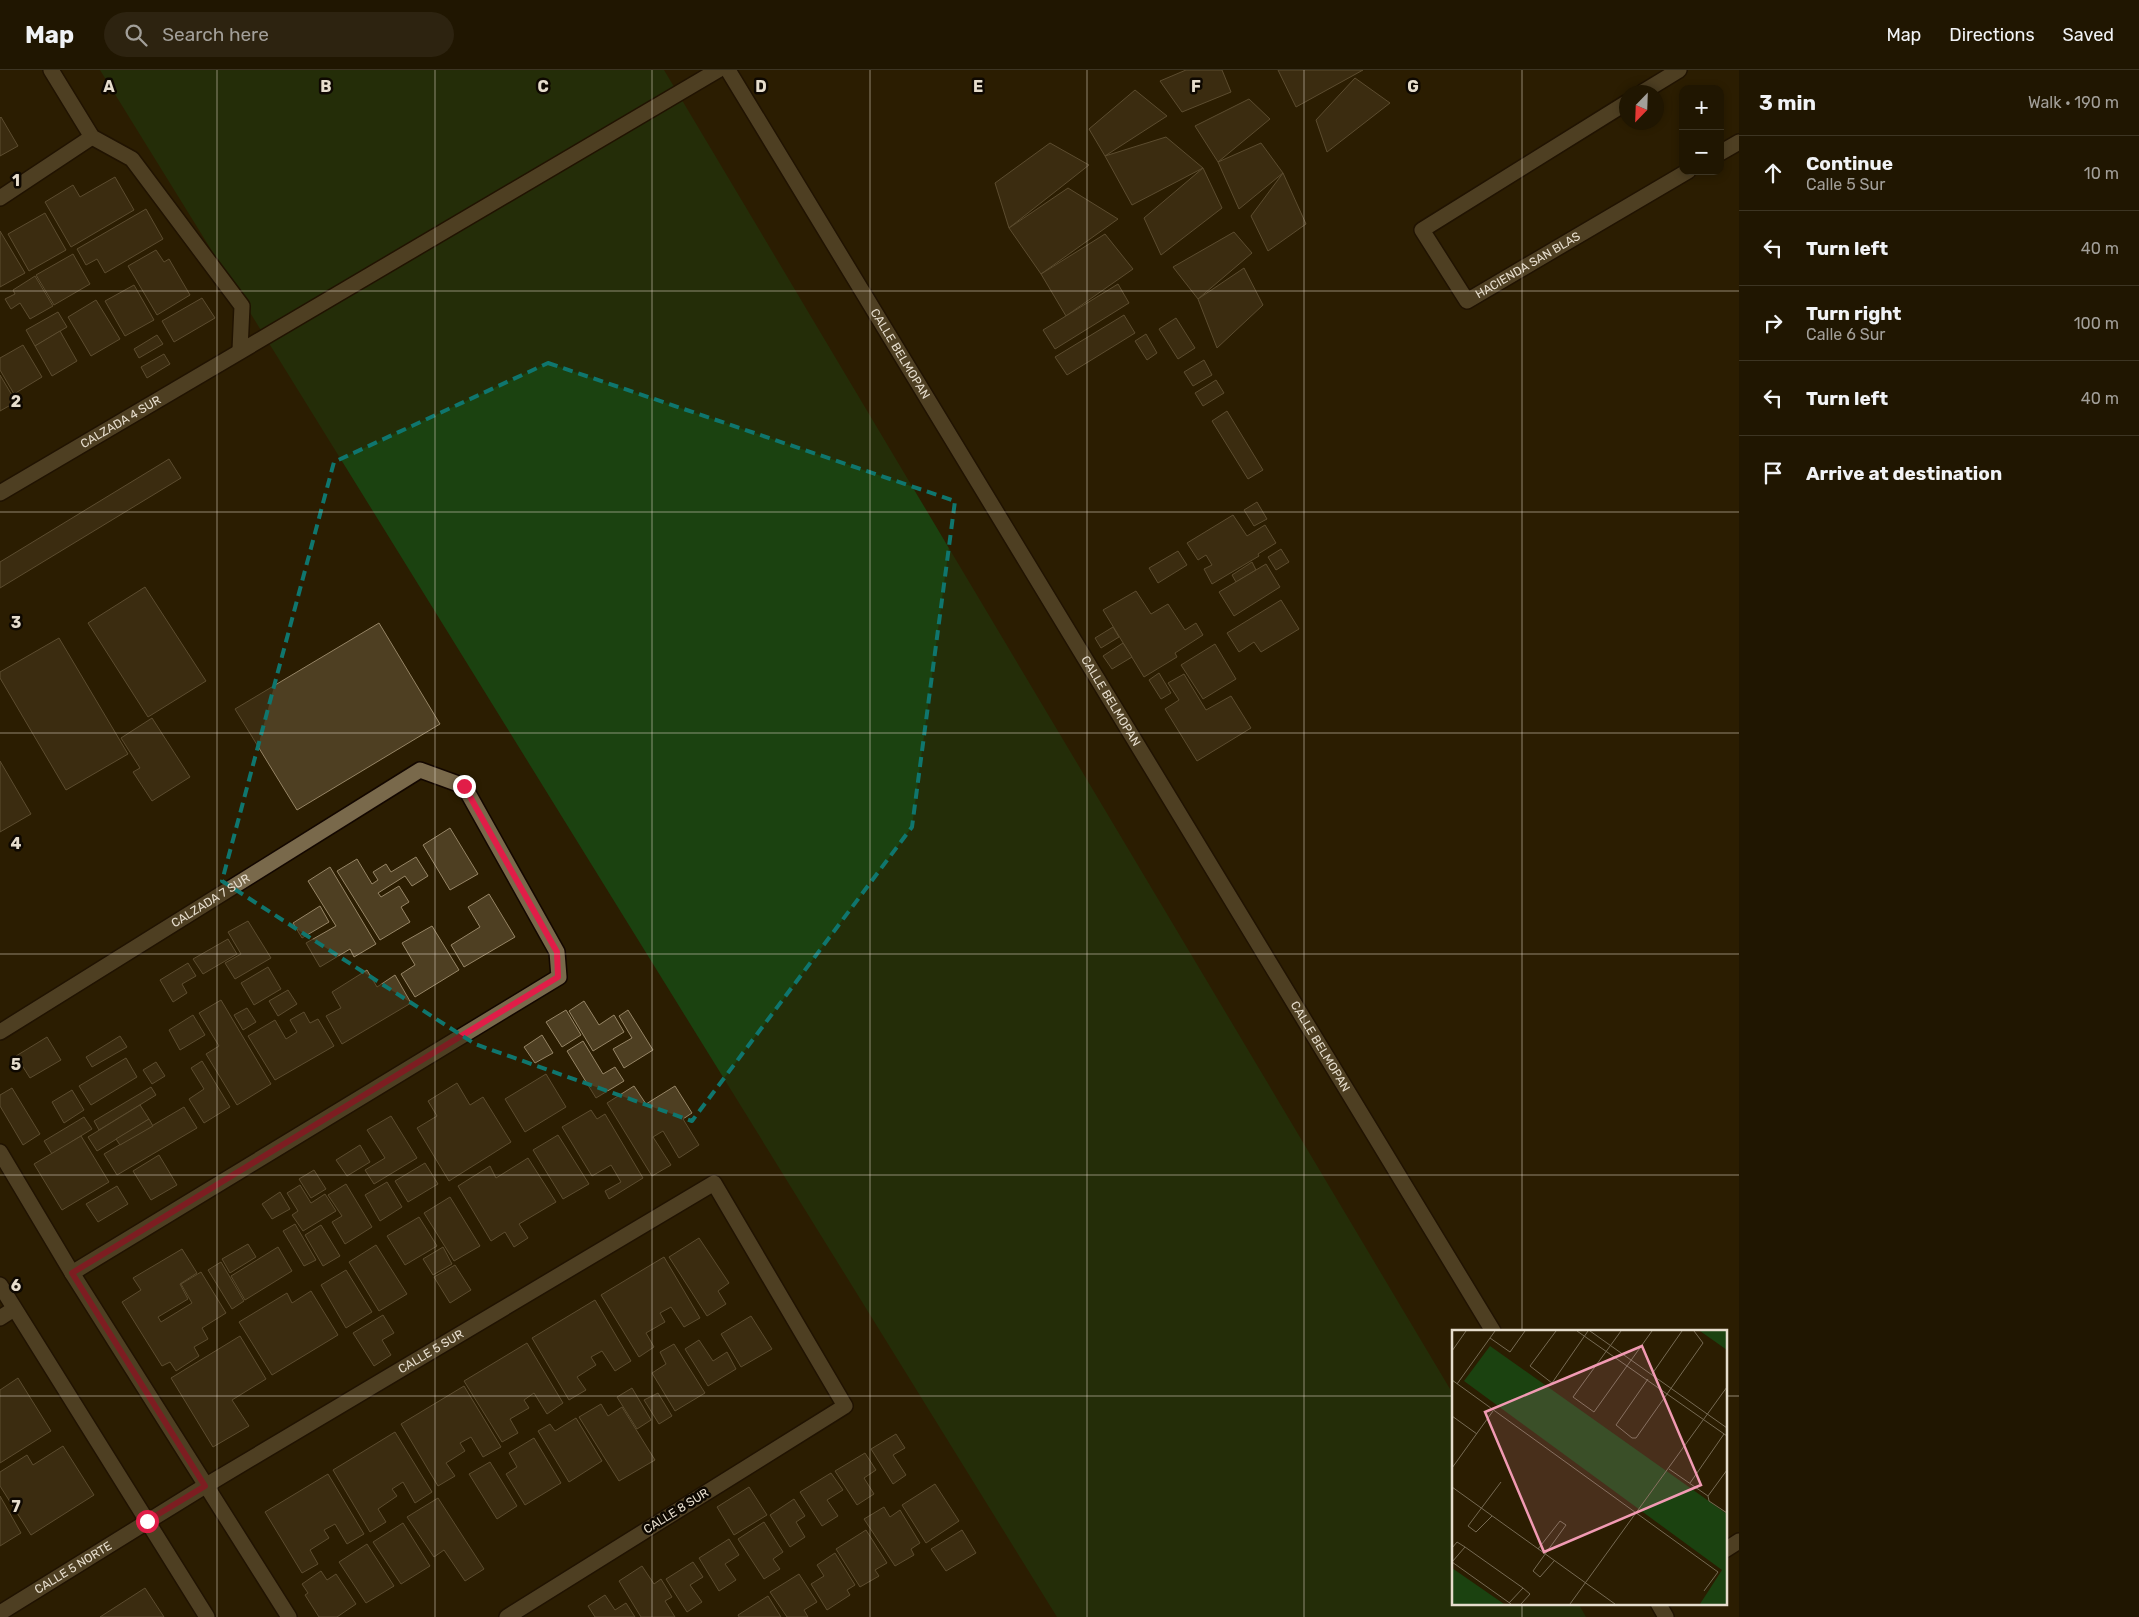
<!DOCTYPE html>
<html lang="en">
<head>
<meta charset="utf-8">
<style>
  :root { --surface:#201601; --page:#2d2310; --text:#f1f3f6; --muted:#a29f99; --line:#3d3523 }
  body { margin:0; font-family:Rubik,sans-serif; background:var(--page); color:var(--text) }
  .controls { position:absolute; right:15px; top:15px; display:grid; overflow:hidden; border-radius:10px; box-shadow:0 2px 8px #0003 }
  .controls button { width:45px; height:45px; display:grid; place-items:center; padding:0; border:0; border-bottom:1px solid var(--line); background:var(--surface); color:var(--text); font:25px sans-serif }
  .compass { position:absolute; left:1619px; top:15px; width:45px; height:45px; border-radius:50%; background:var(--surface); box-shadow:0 2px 8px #0003; rotate:203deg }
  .stop { position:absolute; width:15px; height:15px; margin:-11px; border:4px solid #e11d48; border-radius:50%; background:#fff }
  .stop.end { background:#e11d48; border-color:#fff; box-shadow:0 1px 5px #0008 }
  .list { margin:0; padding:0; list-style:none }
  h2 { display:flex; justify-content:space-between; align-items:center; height:65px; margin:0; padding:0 20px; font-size:21px }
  h2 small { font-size:16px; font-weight:400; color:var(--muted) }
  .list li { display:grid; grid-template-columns:32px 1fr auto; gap:15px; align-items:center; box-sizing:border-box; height:75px; padding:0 20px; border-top:1px solid var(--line) }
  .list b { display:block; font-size:19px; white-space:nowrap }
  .list p { margin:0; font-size:16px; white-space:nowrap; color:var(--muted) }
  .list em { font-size:16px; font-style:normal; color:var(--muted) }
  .icon { flex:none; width:28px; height:28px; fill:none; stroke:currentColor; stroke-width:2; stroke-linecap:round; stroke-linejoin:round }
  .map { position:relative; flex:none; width:1739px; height:1547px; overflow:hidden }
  header { display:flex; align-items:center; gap:30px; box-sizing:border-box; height:70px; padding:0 25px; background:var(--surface); border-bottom:1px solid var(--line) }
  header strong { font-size:24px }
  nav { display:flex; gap:28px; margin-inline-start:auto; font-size:18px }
  .search { width:350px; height:45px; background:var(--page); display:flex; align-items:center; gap:12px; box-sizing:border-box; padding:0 18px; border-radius:28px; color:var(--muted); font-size:19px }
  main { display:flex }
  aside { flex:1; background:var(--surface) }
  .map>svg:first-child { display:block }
  .green { fill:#1b4210 }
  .building { fill:#4e3f22; stroke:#968566 }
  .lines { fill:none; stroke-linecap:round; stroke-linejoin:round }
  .minor-casing { stroke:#130700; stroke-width:18 }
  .minor { stroke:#79694b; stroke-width:15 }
  .route { stroke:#e11d48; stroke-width:6 }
  .marked { fill:none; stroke:#0f766e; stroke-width:4; stroke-dasharray:10 6; stroke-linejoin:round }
  .grid { fill:none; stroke:#e6ddcd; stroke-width:1; stroke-opacity:0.55 }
  .labels { text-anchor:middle; stroke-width:5; stroke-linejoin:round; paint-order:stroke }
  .street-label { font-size:12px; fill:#e6ddcd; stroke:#0e0801 }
  .inset-road { fill:none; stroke:#766a53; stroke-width:1 }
  .view { fill:#f19ab3; fill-opacity:0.15; stroke:#f19ab3; stroke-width:2.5 }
  .inset-edge { fill:none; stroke:#e6ddcd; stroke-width:2.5 }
  .grid-label { font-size:16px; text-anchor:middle; font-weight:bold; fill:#e6ddcd; stroke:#0e0801; stroke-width:5; stroke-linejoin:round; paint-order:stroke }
</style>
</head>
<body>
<header>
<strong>Map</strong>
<div class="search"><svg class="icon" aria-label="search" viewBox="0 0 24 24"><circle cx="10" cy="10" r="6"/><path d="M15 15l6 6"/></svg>Search here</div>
<nav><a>Map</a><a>Directions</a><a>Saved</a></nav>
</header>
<main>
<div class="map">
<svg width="1739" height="1547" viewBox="0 0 1739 1547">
  <rect width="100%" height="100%" fill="#2b1d01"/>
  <!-- green -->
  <path class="green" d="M100,0h564l789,1324v209h125l8,14h-529z"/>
  <!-- building -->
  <g class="building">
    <path d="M1186,0h36l9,22 -49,20 -22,-31z"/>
    <path d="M1278,0h85l-67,37z"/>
    <path d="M1355,8l35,25 -63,49 -11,-32z"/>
    <path d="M1135,20l32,26 -62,40 -16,-27z"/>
    <path d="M1249,29l21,20 -52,43 -23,-36z"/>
    <path d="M1,47l17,29 -18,10v-38z"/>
    <path d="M1166,67l37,31 -71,37 -27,-49z"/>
    <path d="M1050,73l39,22 -80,63 -14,-45z"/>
    <path d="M1261,73l22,30 -44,36 -21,-47z"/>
    <path d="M1203,98l19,40 -61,47 -17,-37z"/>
    <path d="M1283,103l23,51 -38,27 -17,-35z"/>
    <path d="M115,107l19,33 -63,37 -26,-45 28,-17 7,12z"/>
    <path d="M1068,118l50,31 -77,55 -32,-46z"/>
    <path d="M146,139l17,30 -58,34 -8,-14 -11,6 -9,-16z"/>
    <path d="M45,143l21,37 -37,21 -21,-37z"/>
    <path d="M0,161l25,42 -25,14z"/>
    <path d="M1234,162l18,21 -54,46 -25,-32z"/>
    <path d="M1105,164l28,35 -67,47 -25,-42z"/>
    <path d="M156,180l8,12 5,-3 21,36 -33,20 -29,-49z"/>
    <path d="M73,184l17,30 -36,21 -18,-30z"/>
    <path d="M1244,198l19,37 -46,43 -19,-49z"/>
    <path d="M35,206l18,30 -23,13 -10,-16 -9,6 -6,-10 10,-5 -2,-4z"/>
    <path d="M1118,214l11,19 -74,46 -12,-19z"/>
    <path d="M134,215l20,35 -29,16 -20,-35z"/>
    <path d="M202,228l13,20 -41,24 -12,-21z"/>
    <path d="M96,230l24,39 -29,17 -23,-39z"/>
    <path d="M58,242l9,15 -32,19 -9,-16z"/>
    <path d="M1124,245l11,18 -68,42 -12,-18z"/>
    <path d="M1176,248l19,30 -17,11 -19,-30z"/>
    <path d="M60,261l17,30 -25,15 -17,-30z"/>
    <path d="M1146,264l11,19 -10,7 -12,-19z"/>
    <path d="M157,265l6,9 -24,14 -5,-9z"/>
    <path d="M23,275l19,32 -28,17 -14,-24v-12z"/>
    <path d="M164,284l6,10 -23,14 -6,-11z"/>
    <path d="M1204,290l8,15 -19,11 -9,-14z"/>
    <path d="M0,305l16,27 -16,9z"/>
    <path d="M1216,310l8,13 -21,13 -8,-13z"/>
    <path d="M1227,341l36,59 -15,9 -36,-58z"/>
    <path d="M169,389l12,19 -181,110v-26z"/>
    <path d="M1257,432l10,17 -13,7 -10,-16z"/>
    <path d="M1233,445l14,21 18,-11 11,18 -18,11 1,2 -47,28 -8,-15 8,-4 -6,-10 -8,5 -11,-17z"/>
    <path d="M1281,479l8,13 -13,8 -8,-13z"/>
    <path d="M1178,481l9,14 -29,18 -9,-15z"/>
    <path d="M1252,492l4,8 -20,12 -4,-7z"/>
    <path d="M1266,494l14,23 -46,29 -15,-24z"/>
    <path d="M145,517l61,94 -58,36 -60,-94z"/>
    <path d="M1136,521l15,23 17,-10 17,26 11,-7 7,12 -28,18 2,4 -33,20 -41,-67z"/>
    <path d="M1281,530l18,29 -38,23 -7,-10 -15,10 -12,-19z"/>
    <path d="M379,553l61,101 -143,86 -62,-101z"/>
    <path d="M1113,557l6,10 -18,11 -6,-10z"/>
    <path d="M59,568l69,116 -62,36 -66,-112v-6z"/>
    <path d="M1123,573l9,14 -20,12 -9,-13z"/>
    <path d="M1215,574l21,35 -33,20 -22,-34z"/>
    <path d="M1159,603l12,20 -10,6 -12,-19z"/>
    <path d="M1184,604l22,36 25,-14 20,32 -54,33 -32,-52 14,-9 -11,-17z"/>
    <path d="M152,648l38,59 -38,24 -19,-29 7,-4 -19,-30z"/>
    <path d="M0,691l31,53 -31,18z"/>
    <path d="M450,758l28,46 -28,16 -27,-45z"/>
    <path d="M416,787l12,19 -16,10 -7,-10 -27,17 3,4 18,-11 10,16 -8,5 9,15 -30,18 -43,-69 20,-12 15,25 6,-4 -5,-8 13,-8 5,8z"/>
    <path d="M330,797l46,77 -22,13 -4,-8 -30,18 -14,-24 30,-17 -28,-45z"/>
    <path d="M489,824l26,43 -51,30 -13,-22 29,-18 -12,-20z"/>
    <path d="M320,836l9,16 -27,16 -9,-15z"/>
    <path d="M248,851l23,37 -36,21 -10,-16 16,-9 -13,-22z"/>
    <path d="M432,856l27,44 -44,27 -14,-23 14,-9 -13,-22z"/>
    <path d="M228,869l9,15 -34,20 -10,-15z"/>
    <path d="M188,893l8,13 -14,8 5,9 -14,9 -13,-22z"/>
    <path d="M268,897l13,22 -27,16 -13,-22z"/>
    <path d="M367,900l10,17 18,-12 16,28 -69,41 -16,-28 15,-8 -9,-16z"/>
    <path d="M288,920l9,14 -19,12 -9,-15z"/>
    <path d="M221,930l50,84 -34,21 -31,-51 13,-8 -20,-33z"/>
    <path d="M584,931l15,24 15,-10 10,17 -31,19 -24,-40z"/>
    <path d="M247,938l9,14 -13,8 -9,-15z"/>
    <path d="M566,940l15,25 -19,12 -16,-25z"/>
    <path d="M628,940l25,40 -29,18 -11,-19 19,-11 -13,-22z"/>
    <path d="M304,942l6,11 8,-4 16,27 -59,34 -27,-44 27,-16 11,19 11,-7 -7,-12z"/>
    <path d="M193,945l12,20 -25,15 -11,-20z"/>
    <path d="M542,965l11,18 -18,10 -11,-16z"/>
    <path d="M120,966l7,11 -35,20 -6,-10z"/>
    <path d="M47,967l14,23 -31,18 -14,-22z"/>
    <path d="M583,971l20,33 12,-7 9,14 -28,17 -29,-47z"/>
    <path d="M126,988l11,19 -46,28 -12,-19z"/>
    <path d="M202,991l28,46 -26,16 -15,-24 15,-10 -13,-21z"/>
    <path d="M156,992l9,14 -13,8 -9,-14z"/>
    <path d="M546,1004l20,33 -41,25 -20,-33z"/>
    <path d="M457,1013l13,22 13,-8 28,45 -62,39 -32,-53 20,-12 -9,-15z"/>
    <path d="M634,1016l12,18 29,-18 17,27 -9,6 16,26 -20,13 -16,-27 -10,6 18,28 -19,11 -45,-73z"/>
    <path d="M151,1017l5,8 -57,35 -5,-9z"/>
    <path d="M12,1018l28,46 -17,11 -23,-39v-11z"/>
    <path d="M72,1020l12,20 -20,13 -12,-21z"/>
    <path d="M140,1035l9,14 -52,32 -9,-14z"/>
    <path d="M184,1037l13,21 -80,47 -13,-21z"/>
    <path d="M591,1040l6,9 8,-5 38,64 -34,21 -4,-8 16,-9 -10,-17 -19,11 -30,-49z"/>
    <path d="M391,1046l26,42 -43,26 -9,-14 20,-12 -18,-28z"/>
    <path d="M84,1047l8,12 -40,25 -8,-13z"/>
    <path d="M149,1049l4,7 -33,19 -4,-6z"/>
    <path d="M558,1065l31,49 -26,15 -30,-49z"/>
    <path d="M81,1066l28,46 -47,28 -28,-46z"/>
    <path d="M360,1075l10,17 -23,14 -11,-16z"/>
    <path d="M159,1085l18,30 -26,15 -18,-29z"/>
    <path d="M528,1088l28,44 -37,22 9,14 -14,9 -9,-15 -14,9 -33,-55 32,-20 6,12z"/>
    <path d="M425,1093l13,21 -30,18 -13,-21z"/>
    <path d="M314,1100l12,19 -15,9 -12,-19z"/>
    <path d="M387,1112l15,25 -22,14 -15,-26z"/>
    <path d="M346,1114l26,43 -27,17 -13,-22 10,-6 -14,-21z"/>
    <path d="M300,1115l11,18 14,-9 11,17 -33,20 -11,-16 6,-4 -11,-18z"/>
    <path d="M117,1116l11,18 -30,18 -12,-18z"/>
    <path d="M280,1122l10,17 -18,10 -10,-15z"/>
    <path d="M450,1127l30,49 -26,15 -30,-48z"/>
    <path d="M419,1147l18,29 -32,19 -18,-29z"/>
    <path d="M295,1154l21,36 -12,6 -21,-35z"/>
    <path d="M321,1155l19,31 -17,10 -18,-31z"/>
    <path d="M699,1168l30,45 -11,8 8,13 -19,12 -38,-59z"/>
    <path d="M248,1174l8,13 -26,16 -8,-14z"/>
    <path d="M376,1175l31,49 -28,17 -30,-49z"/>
    <path d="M278,1177l14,24 -47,29 -14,-24z"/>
    <path d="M443,1177l9,17 -19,11 -10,-16z"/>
    <path d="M182,1179l15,24 -17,11 8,15 -30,18 3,5 31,-19 -11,-19 20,-12 25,41 -24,15 6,11 -14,8 5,9 -23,15 -6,-9 -8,4 -40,-64 19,-12 -8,-12z"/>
    <path d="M664,1187l36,61 -16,9 -13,-20 -11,6 5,9 -19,11 8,14 -15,10 -38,-62z"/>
    <path d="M221,1192l23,39 -12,8 -24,-39z"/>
    <path d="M455,1195l16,25 -21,13 -16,-26z"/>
    <path d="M346,1200l26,42 -26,16 -25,-43z"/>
    <path d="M311,1221l27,44 -66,40 -33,-53 48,-29 5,10z"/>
    <path d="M595,1230l36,61 -16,10 -13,-20 -11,6 5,8 -19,12 9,13 -17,10 -37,-62z"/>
    <path d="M383,1245l11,18 -12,7 9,15 -17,11 -21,-33z"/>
    <path d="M751,1246l21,33 -31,18 -20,-33z"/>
    <path d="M240,1266l26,43 -34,21 17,26 -36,21 -42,-69z"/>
    <path d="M699,1270l14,21 14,-9 9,17 -28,17 -23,-37z"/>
    <path d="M527,1273l36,60 -16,11 -13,-21 -10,7 5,8 -19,11 8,14 -16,9 -38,-61z"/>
    <path d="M674,1274l31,49 -30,18 -23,-38 14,-9 -6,-12z"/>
    <path d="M18,1308l33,53 -51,32v-73z"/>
    <path d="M464,1316l37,61 -18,10 -12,-20 -11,6 5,8 -19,12 9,13 -17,10 -37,-62z"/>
    <path d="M632,1318l19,32 -14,9 -20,-32z"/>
    <path d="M658,1323l14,23 -13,8 -15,-24z"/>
    <path d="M601,1334l7,12 14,-9 33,53 -36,21 -40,-64z"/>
    <path d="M576,1348l26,43 -33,21 -31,-51 12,-7 5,7z"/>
    <path d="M395,1362l37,60 -17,11 -12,-21 -11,7 5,7 -19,13 8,13 -16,10 -37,-62z"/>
    <path d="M896,1364l9,14 -12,7 13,20 -13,9 -22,-35z"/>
    <path d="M534,1368l27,45 -36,22 -19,-31 11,-7 -8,-14z"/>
    <path d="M63,1376l31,49 -63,40 -31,-49v-14l27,-17 6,10z"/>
    <path d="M865,1383l11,17 -12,8 10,16 -17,11 -22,-34z"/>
    <path d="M490,1392l27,44 -20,13 -28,-45z"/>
    <path d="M831,1403l12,17 -16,10 11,16 -16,10 -22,-34z"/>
    <path d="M328,1404l36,60 -17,10 -12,-20 -11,6 5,8 -19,12 8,14 -16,9 -37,-61z"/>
    <path d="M935,1414l24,37 -33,22 -24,-38z"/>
    <path d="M749,1417l18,28 -33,20 -17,-28z"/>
    <path d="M0,1426l21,37 -21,13z"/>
    <path d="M438,1428l46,71 -19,12 -21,-31 -10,7 -27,-40z"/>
    <path d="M794,1429l11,17 -9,6 9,15 -15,10 -20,-32z"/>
    <path d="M884,1437l6,10 10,-7 20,33 -9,6 3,6 -19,11 -31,-47z"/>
    <path d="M764,1452l19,30 -10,7 7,10 -16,10 -26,-40z"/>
    <path d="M403,1453l27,43 -29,18 -28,-42z"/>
    <path d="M866,1460l21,33 -12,7 4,6 -19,11 -24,-38z"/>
    <path d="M962,1460l14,23 -30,18 -15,-22z"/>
    <path d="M729,1469l10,16 -14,9 11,16 -17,11 -20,-33z"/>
    <path d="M367,1474l27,42 -28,17 -27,-41z"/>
    <path d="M835,1483l20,32 -8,5 3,5 -23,15 -16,-26 13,-8 -7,-11z"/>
    <path d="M693,1492l10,15 -13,8 12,17 -15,10 -21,-33z"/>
    <path d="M642,1496l12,18 7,-5 11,18 -7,4 10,16h-34l-22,-36z"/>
    <path d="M321,1501l6,9 9,-6 20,30 -19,13h-18l-14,-22 3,-2 -6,-9z"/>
    <path d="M799,1504l18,28 -13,8 4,7h-21l-17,-25z"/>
    <path d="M145,1518l19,29h-64z"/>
    <path d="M605,1525l10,15 11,-7 9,14h-40l-7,-11z"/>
    <path d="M768,1526l13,21h-42l-1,-2z"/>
  </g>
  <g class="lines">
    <defs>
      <g id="minor">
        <path d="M51,0l41,67 40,22 110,147 -2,44"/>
        <path id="s1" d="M728,0l765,1261"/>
        <path d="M1643,22l36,-22"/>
        <path id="s2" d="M1626,33l-204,127 45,71 221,-130"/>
        <path d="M1720,83l19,-11"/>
        <path d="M0,128l92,-61"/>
        <path id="s3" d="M0,423l718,-423"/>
        <path id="s4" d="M0,962l420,-262 44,16 93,166 2,25 -487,296"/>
        <path d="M0,1082l72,121 217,344"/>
        <path d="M0,1215l207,332"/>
        <path d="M0,1248l14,-9"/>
        <path d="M1725,1480l14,-9"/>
        <path d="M1658,1533l8,14"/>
        <path id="s5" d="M0,1543l205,-127 509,-303 131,223 -338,211"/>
      </g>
    </defs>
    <!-- minor casing -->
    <use href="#minor" class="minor-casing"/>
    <!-- minor -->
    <use href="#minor" class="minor"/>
  </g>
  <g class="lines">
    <!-- route -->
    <path class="route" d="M147,1451l58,-35 -133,-213 486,-296 -1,-25 -93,-166"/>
  </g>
  <!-- marked area -->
  <path d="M0 0H1739V1547H0ZM548,293l407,138 -43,326 -220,294 -217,-77 -253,-163 112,-419z" fill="#2b1d01" fill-opacity=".55" fill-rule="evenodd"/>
  <path class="marked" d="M548,293l407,138 -43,326 -220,294 -217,-77 -253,-163 112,-419z"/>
  <!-- grid -->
  <path class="grid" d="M217,0v1547M435,0v1547M652,0v1547M870,0v1547M1087,0v1547M1304,0v1547M1522,0v1261M0,221h1739M0,442h1739M0,663h1739M0,884h1739M0,1105h1739M0,1326h1453M1725,1326h14M1522,1533v14"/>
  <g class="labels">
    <!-- street labels -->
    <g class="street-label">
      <text dy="4" stroke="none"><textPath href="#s2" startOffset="395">HACIENDA SAN BLAS</textPath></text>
      <text dy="4" stroke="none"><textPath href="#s1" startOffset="332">CALLE BELMOPAN</textPath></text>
      <text dy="4" stroke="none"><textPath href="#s3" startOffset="140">CALZADA 4 SUR</textPath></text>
      <text dy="4" stroke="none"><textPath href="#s1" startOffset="738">CALLE BELMOPAN</textPath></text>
      <text dy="4" stroke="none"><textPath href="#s4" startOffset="248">CALZADA 7 SUR</textPath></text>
      <text dy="4" stroke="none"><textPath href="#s1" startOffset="1142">CALLE BELMOPAN</textPath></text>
      <text dy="4" stroke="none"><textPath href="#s5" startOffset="504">CALLE 5 SUR</textPath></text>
      <text transform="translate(676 1441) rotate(-32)" y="4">CALLE 8 SUR</text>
      <text dy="4" stroke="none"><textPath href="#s5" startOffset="86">CALLE 5 NORTE</textPath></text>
    </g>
  </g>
  <!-- overview -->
  <g transform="translate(1452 1260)">
    <rect width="275" height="275" fill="#2b1d01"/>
    <path d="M248,1h27v19zM38,16l237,168v90h-27l22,-34 -258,-189zM0,238l52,36h-52z" fill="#1b4210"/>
    <path class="inset-road" d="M104,1l-26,35 22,17 36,-52M125,1l150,105M138,1l137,97M169,1l-48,66 21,15 58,-81M38,8l20,14 15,-21M0,21l14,-20M200,44l30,-43M196,49l-32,46 16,13h4l67,-95 -9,-12M0,50l266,192 -14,19M5,54l38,-53M0,86l25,18M0,138l41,-57M217,139l39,27 1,5 18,12M238,153l34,-49M0,157l163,117M256,166l19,-26M40,186l-16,16 -8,-6 33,-44M13,217l58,41M0,218l5,-6 8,5 -13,15M86,219l22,-28 6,4 -33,46 7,6 14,-16M0,232l59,42M57,273l14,-15 7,6 -9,10M118,274l157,-217"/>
    <path class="view" d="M190,16l59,139 -157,67 -59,-140z"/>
    <rect width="275" height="275" class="inset-edge"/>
  </g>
  <g class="grid-label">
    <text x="109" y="22">A</text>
    <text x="326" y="22">B</text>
    <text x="543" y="22">C</text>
    <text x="761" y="22">D</text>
    <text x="978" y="22">E</text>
    <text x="1196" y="22">F</text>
    <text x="1413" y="22">G</text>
    <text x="16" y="116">1</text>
    <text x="16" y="337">2</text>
    <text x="16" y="558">3</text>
    <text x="16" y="779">4</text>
    <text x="16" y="1000">5</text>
    <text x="16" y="1221">6</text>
    <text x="16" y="1442">7</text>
  </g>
</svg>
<div class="controls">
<button>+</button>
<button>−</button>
</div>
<svg class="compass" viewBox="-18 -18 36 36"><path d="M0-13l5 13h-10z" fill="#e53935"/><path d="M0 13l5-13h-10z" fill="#a29f99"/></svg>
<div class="stop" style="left:147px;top:1451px"></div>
<div class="stop end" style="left:464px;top:716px"></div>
</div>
<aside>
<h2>3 min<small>Walk · 190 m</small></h2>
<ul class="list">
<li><svg class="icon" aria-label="ahead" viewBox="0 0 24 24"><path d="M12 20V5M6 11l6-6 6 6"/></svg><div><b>Continue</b><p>Calle 5 Sur</p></div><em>10 m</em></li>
<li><svg class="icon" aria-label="left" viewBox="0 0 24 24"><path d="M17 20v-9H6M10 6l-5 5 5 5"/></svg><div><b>Turn left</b></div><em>40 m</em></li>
<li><svg class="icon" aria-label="right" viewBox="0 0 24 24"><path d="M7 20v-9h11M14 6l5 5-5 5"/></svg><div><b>Turn right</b><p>Calle 6 Sur</p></div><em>100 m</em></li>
<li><svg class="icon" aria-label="left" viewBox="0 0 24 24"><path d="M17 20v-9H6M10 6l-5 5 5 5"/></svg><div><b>Turn left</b></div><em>40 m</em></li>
<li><svg class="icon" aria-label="arrive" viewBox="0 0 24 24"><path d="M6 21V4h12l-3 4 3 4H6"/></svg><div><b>Arrive at destination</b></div></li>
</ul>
</aside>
</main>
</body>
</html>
